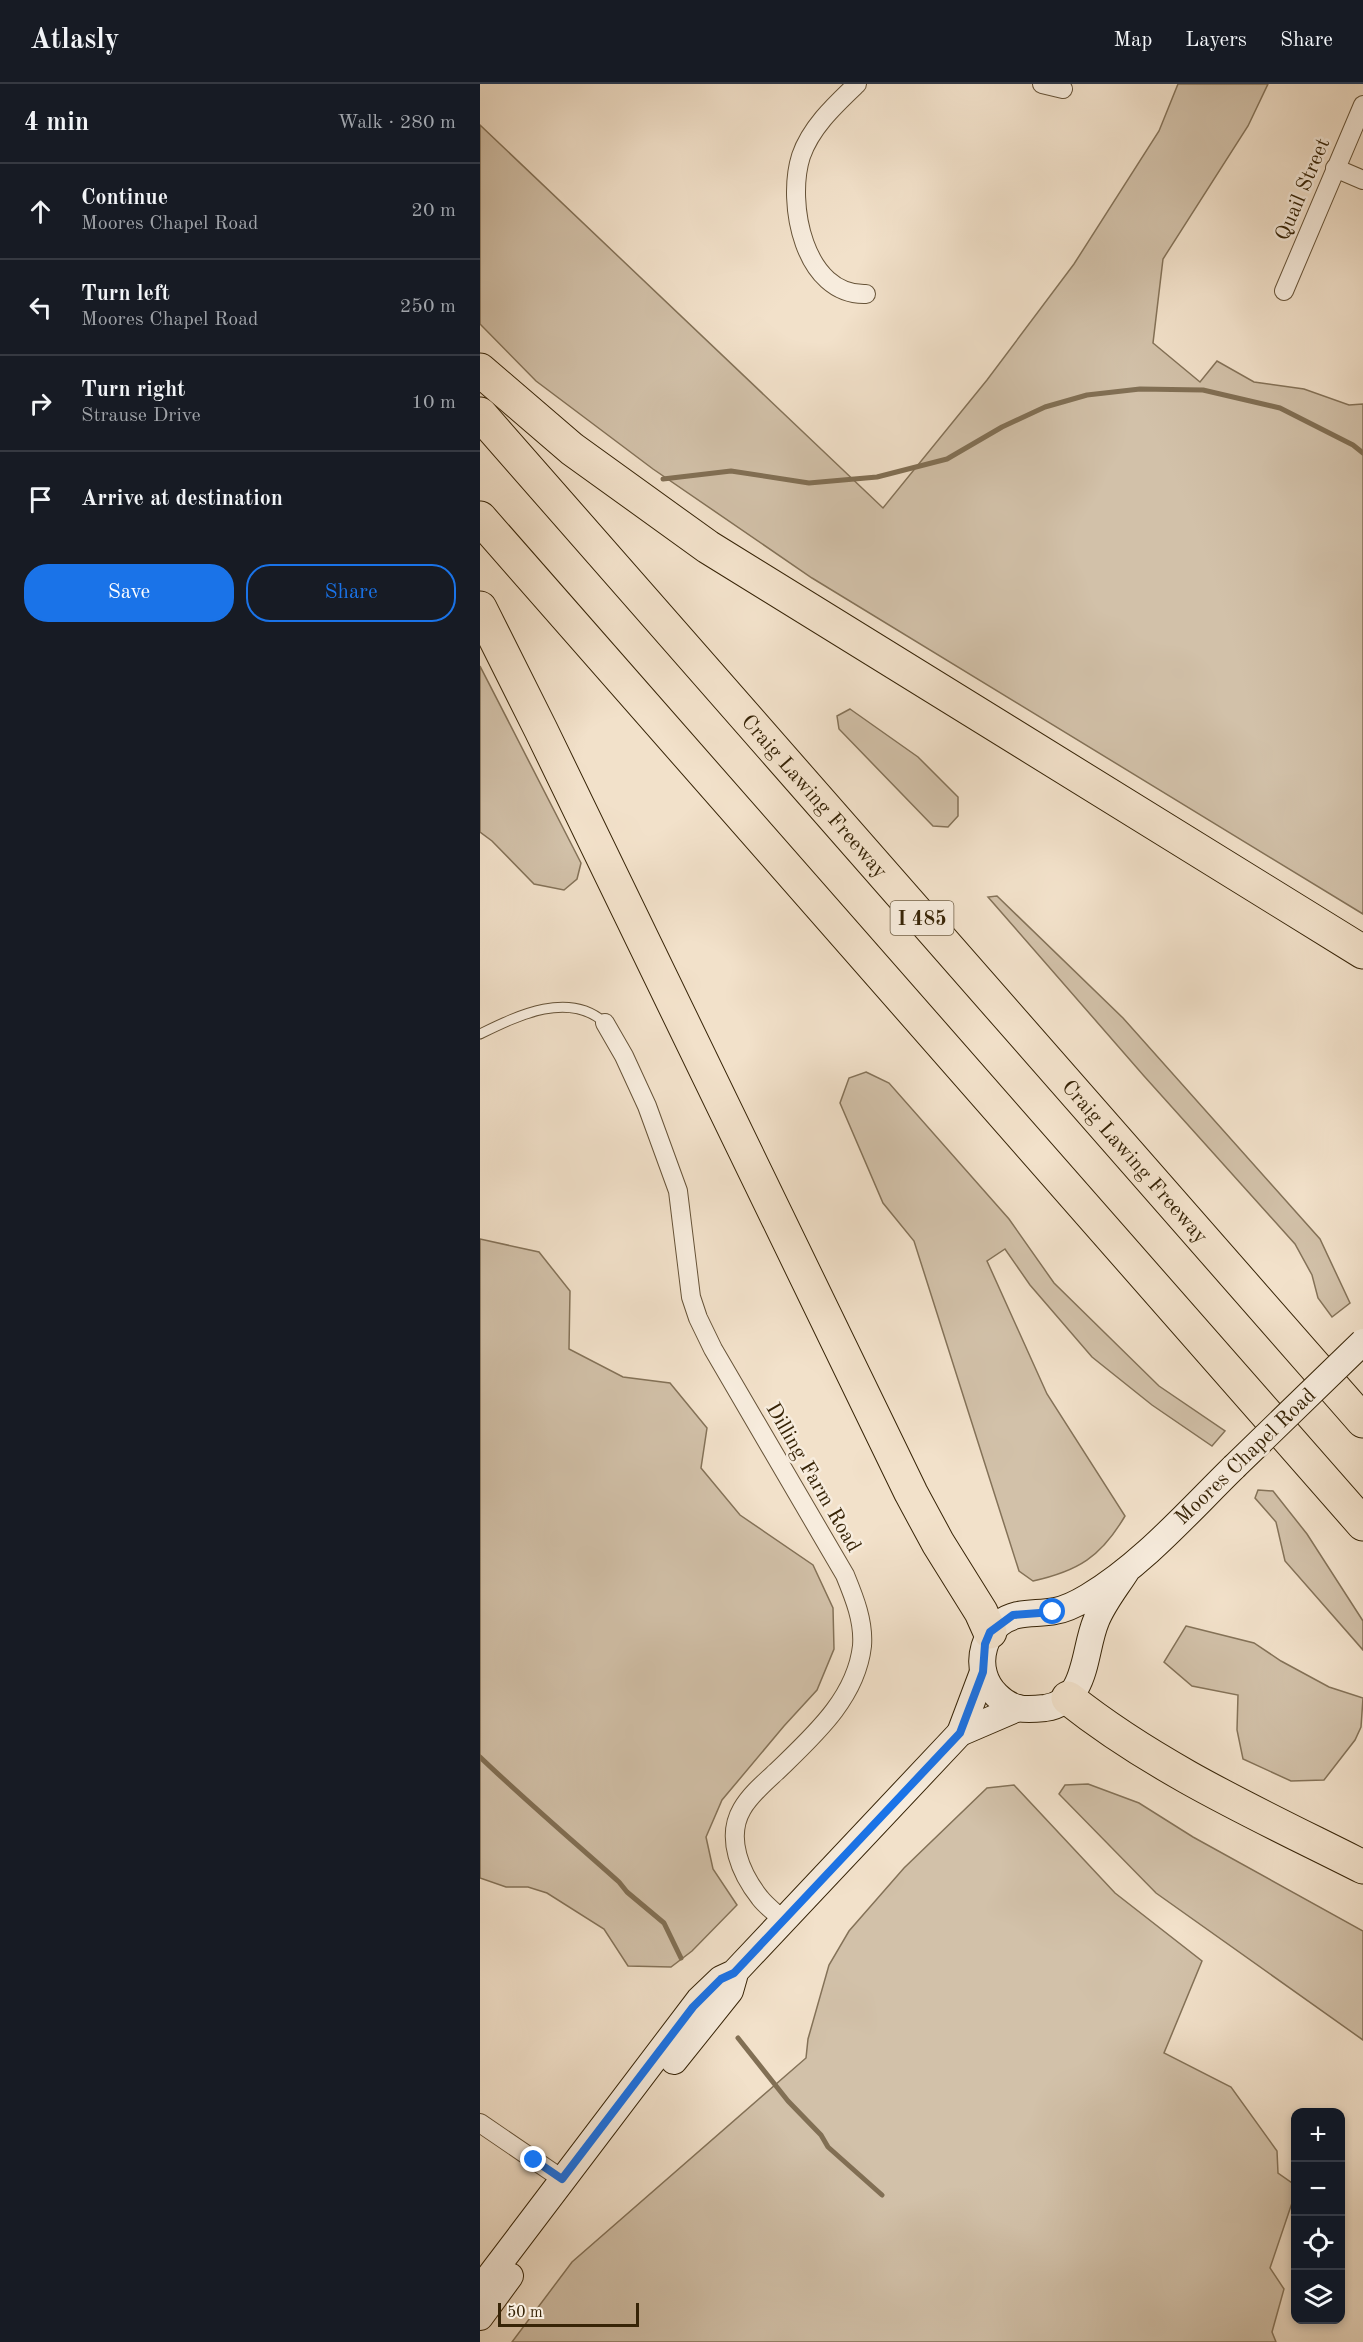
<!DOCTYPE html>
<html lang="en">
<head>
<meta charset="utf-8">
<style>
  :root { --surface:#171b24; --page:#242831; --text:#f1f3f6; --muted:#9ea1a6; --line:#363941; --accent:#1a73e8 }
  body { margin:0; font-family:"Old Standard TT",serif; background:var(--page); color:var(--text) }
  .controls { position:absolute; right:18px; bottom:18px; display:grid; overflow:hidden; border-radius:12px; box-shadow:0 3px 9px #0003 }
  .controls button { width:54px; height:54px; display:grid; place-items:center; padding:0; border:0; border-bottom:2px solid var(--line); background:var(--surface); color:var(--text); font:30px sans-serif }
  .scale { position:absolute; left:18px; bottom:15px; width:141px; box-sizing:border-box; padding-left:6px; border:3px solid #372407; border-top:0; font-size:16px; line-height:21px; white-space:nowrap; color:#372407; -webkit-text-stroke:4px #f7ecdd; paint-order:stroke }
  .stop { position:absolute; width:18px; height:18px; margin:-14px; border:4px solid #1a73e8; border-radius:50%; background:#fff }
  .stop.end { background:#1a73e8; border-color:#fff; box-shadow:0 2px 6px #0008 }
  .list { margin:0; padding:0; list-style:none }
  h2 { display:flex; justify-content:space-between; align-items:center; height:78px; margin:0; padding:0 24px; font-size:26px }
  h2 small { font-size:20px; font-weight:400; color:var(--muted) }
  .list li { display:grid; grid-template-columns:39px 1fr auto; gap:18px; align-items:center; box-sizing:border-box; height:96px; padding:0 24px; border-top:2px solid var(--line) }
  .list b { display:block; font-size:22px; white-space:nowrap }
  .list p { margin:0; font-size:20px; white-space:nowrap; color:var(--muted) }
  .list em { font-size:20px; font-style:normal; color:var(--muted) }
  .actions { display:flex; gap:12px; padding:18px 24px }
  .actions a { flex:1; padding:14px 0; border:2px solid var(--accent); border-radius:24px; text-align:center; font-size:21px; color:var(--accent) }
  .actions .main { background:var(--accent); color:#fff }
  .icon { flex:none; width:33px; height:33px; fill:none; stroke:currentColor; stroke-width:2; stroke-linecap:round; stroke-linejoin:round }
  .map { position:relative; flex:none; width:883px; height:2258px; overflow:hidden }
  header { display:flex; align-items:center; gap:36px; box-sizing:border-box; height:84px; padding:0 30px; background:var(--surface); border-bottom:2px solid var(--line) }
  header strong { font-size:28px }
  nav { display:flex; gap:33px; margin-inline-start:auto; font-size:21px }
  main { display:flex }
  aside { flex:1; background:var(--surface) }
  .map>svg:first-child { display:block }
  .green { fill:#d2c1a9; stroke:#847258; stroke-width:1.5 }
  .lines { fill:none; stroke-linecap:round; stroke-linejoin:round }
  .stream { stroke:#816f54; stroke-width:5 }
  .service-casing { stroke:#665338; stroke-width:11 }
  .minor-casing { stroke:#665338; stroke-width:20 }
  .secondary-casing { stroke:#372407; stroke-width:28 }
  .motorway-casing { stroke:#372407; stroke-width:35 }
  .service { stroke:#f7ecdd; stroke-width:9 }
  .minor { stroke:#f7ecdd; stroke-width:18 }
  .secondary { stroke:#f7ecdd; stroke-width:26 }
  .motorway { stroke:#f2e1ca; stroke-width:33 }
  .secondary-bridge-casing { stroke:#372407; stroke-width:28; stroke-linecap:butt }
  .secondary-bridge { stroke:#f7ecdd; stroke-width:26 }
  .route { stroke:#1a73e8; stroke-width:8 }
  .labels { text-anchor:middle; stroke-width:5; stroke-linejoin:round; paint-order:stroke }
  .shield { fill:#f7ecdd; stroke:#716047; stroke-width:1.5 }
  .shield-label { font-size:20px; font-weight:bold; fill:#372407 }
  .street-label { font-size:21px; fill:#372407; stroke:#f7ecdd }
</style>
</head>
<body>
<header>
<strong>Atlasly</strong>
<nav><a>Map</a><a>Layers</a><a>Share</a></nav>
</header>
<main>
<aside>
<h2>4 min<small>Walk · 280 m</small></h2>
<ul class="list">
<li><svg class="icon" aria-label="ahead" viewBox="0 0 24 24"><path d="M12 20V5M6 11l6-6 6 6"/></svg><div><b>Continue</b><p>Moores Chapel Road</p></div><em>20 m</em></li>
<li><svg class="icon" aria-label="left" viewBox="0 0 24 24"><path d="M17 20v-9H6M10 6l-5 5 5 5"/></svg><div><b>Turn left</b><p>Moores Chapel Road</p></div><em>250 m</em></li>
<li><svg class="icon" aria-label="right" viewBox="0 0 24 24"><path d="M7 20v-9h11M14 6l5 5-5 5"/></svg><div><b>Turn right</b><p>Strause Drive</p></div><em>10 m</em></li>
<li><svg class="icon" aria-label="arrive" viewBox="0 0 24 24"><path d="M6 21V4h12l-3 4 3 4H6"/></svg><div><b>Arrive at destination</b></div></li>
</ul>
<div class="actions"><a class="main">Save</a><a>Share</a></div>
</aside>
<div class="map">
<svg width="883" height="2258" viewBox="0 0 883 2258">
  <rect width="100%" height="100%" fill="#f2e1ca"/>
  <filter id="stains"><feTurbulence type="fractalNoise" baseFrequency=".00333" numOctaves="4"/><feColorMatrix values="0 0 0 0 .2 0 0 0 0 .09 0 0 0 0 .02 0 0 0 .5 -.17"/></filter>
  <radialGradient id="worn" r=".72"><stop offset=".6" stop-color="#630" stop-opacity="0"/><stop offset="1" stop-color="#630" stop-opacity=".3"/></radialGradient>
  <!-- green -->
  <g class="green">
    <path d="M698,0h90l-20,42 -85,133 -10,84 47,39 17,-21 37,21 50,7 45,16 14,-1v510l-551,-336 -159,-109 -117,-88 -56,-57v-199l403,383 104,-128 87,-116 85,-133z"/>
    <path d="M0,582l101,197 -4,16 -13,11 -30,-6 -42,-43 -12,-9z"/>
    <path d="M370,625l68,48 40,40v19l-10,11 -15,-1 -94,-97 -2,-13z"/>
    <path d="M517,812l126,122 197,221 30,64 -18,14 -14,-19 -6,-23 -17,-31 -151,-168 -156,-179z"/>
    <path d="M386,988l23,11 120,136 45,64 105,103 66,45 -13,15 -60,-41 -60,-48 -62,-72 -25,-36 -18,12 60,133 78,122c-24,41 -47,55 -92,65l-14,-10 -105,-330 -31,-38 -43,-100 9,-25z"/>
    <path d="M0,1155l59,13 31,39 -1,58 54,28 47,6 37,45 -6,40 39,47 73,50 20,43 1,41 -17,41 -33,36 -62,74 -16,37 7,32 24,36 -45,46 -21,16 -43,-1 -24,-37 -57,-36 -19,-6h-22l-26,-9z"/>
    <path d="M778,1406l15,1 34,43 56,87v29l-78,-89 -9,-39 -21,-24z"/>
    <path d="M706,1542l68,17 27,18 48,26 34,11 -2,29 -6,13 -31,40 -33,1 -48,-22 -6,-29 1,-35 -46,-9 -28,-24z"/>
    <path d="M608,1700l51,19 54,34 170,94v109l-207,-147 -97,-99 6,-9z"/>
    <path d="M534,1701l101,108 87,68 -38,92 67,34 46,64 1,22 14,10 2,14 -24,71 14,21 -12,43 4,10h-764l60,-80 234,-204 2,-19 21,-74 20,-34 55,-63 83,-80z"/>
  </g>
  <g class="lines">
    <!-- stream -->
    <g class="stream">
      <path d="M183,395l68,-8 78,12 68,-6 70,-18 55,-32 43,-20 42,-12 53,-6 63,1 77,18 73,37 10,8"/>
      <path d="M0,1673c45,43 92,83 139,125l8,10 37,31 17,35"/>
      <path d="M258,1954l50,63 33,34 7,12 54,48"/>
    </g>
    <defs>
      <path id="service" d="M0,950c37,-18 89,-44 125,-11"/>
      <g id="minor">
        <path d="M377,0c-22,21 -46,43 -56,72 -15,47 3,140 65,138"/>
        <path d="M562,0l21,5"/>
        <path d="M855,84l28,12"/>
        <path d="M804,207l79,-186"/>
        <path d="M125,939l19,33 23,50 31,85 13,106 7,21 15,31 132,226c9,22 19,46 17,71 -6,53 -50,91 -86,126 -12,11 -26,23 -34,37 -17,29 -1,65 18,89 6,8 16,15 23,22"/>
        <path d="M0,2039l82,56"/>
      </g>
      <g id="secondary">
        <path d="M647,1486c-10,16 -24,33 -31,51 -13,31 -8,81 -51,87 -9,1 -19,2 -27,0 -16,-4 -30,-19 -34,-34 -5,-17 1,-39 15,-50 17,-14 36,-9 56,-13 12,-2 23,-8 33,-14 55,-33 100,-85 146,-130"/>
        <path d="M480,1649l23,-61"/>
        <path d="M194,1977l56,-70 4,-14"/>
        <path d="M0,2205l219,-289 22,-21 13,-6 226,-240 58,-25"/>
        <path d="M0,2233l30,-41"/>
      </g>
      <g id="motorway">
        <path d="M0,286l92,79 136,98 655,405"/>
        <path id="s1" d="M0,330l883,1007"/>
        <path d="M0,434l883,1006"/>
        <path d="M0,524l61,122 370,763 27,50 43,69 9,20"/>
        <path d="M588,1614c89,71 194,118 295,169"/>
      </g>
    </defs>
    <!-- service casing -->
    <use href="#service" class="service-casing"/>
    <!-- minor casing -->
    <use href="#minor" class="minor-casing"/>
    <!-- secondary casing -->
    <use href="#secondary" class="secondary-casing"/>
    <!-- motorway casing -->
    <use href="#motorway" class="motorway-casing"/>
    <!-- service -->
    <use href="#service" class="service"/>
    <!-- minor -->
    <use href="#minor" class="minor"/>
    <!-- secondary -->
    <use href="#secondary" class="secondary"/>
    <!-- motorway -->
    <use href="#motorway" class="motorway"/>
    <defs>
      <path id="secondary-bridge" d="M754,1383l129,-125"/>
    </defs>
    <!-- secondary-bridge casing -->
    <use href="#secondary-bridge" class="secondary-bridge-casing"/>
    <!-- secondary-bridge -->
    <use href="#secondary-bridge" class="secondary-bridge"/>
  </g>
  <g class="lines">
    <!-- route -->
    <path class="route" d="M54,2076l28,19 131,-172 28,-28 13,-6 226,-240 23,-61 2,-28 5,-12 23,-17 40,-3"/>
  </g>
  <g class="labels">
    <!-- shield labels -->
    <rect class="shield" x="410.5" y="817" width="63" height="34" rx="4.5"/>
    <g class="shield-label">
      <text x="442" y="841">I 485</text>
    </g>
    <!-- street labels -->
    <g class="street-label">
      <text transform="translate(822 105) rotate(-67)" y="7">Quail Street</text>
      <text dy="7" stroke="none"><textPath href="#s1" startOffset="508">Craig Lawing Freeway</textPath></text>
      <text dy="7" stroke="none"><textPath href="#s1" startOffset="994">Craig Lawing Freeway</textPath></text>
      <text transform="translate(765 1372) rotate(-44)" y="7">Moores Chapel Road</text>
      <text transform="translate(334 1393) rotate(60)" y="7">Dilling Farm Road</text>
    </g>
  </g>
  <rect width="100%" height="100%" filter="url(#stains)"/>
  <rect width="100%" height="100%" fill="url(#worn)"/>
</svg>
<div class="controls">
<button>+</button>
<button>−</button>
<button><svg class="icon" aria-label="locate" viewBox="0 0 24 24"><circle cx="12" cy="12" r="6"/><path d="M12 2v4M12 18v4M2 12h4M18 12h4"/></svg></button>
<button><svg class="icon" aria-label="layers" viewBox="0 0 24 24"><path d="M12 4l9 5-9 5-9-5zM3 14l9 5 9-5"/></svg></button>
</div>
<div class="scale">50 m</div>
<div class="stop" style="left:573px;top:1528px"></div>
<div class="stop end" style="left:54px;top:2076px"></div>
</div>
</main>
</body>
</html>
